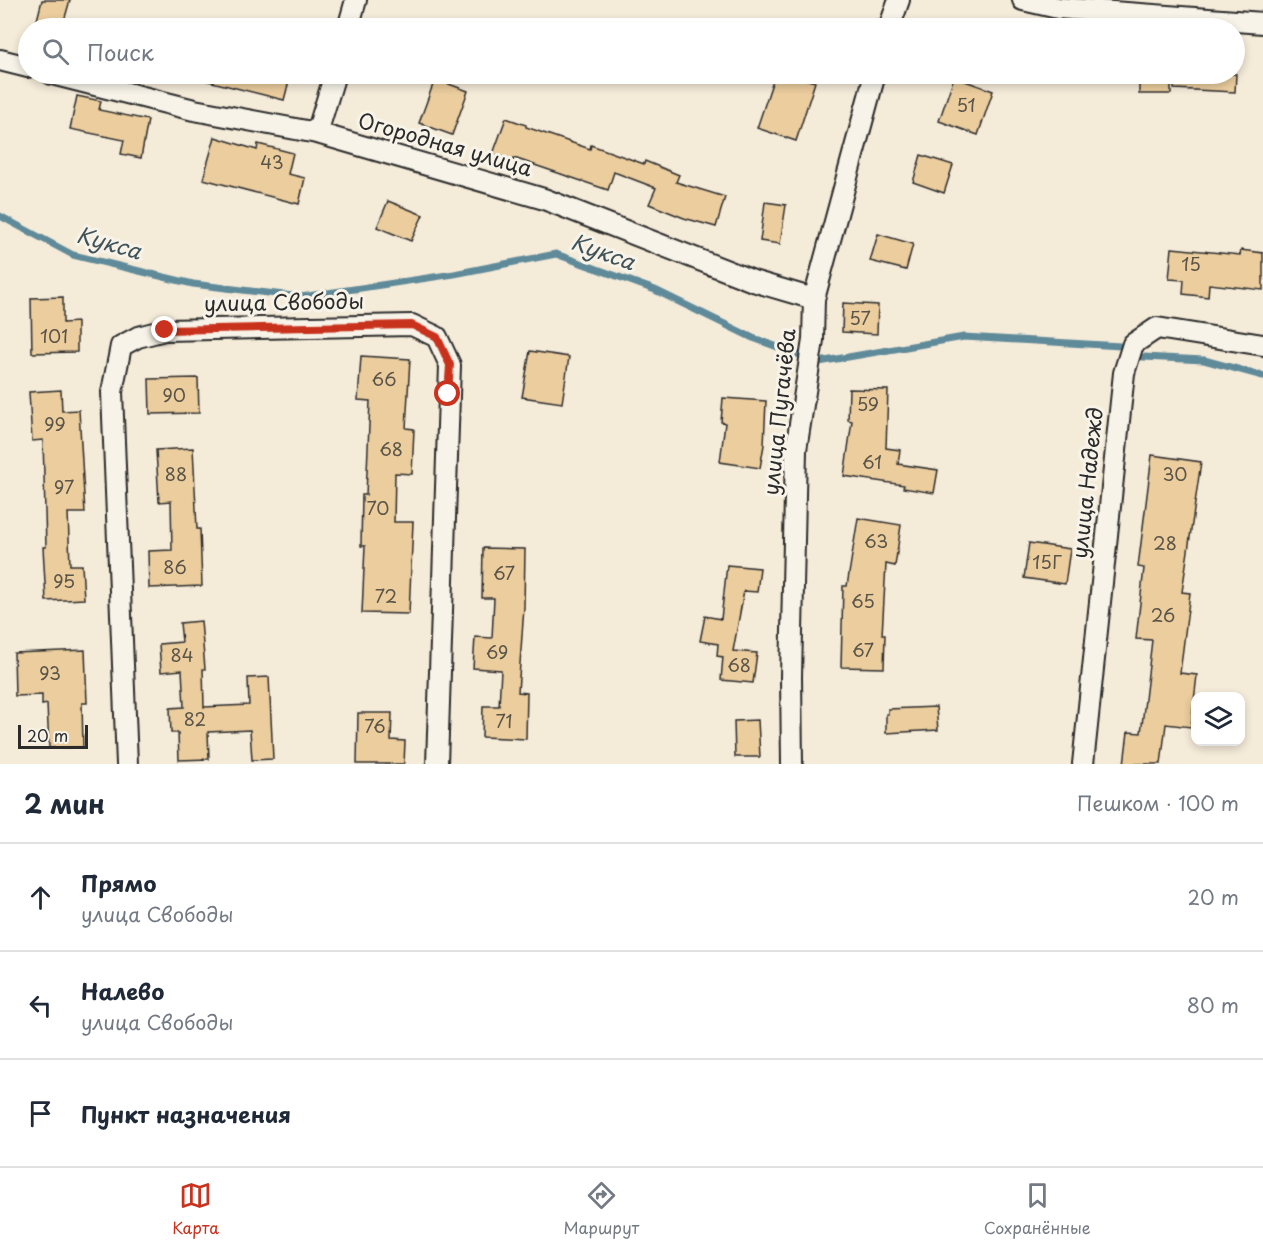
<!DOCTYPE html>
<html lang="ru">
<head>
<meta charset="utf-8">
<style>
  :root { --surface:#fff; --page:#f2f2f3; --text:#1f2937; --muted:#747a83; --line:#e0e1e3; --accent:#c8321e }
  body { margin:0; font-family:"Playpen Sans",sans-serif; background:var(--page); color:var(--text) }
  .controls { position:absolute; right:18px; bottom:18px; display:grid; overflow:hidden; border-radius:12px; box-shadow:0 3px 9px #0003 }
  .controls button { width:54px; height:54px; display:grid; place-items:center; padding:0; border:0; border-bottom:2px solid var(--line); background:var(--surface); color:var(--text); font:30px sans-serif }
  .scale { position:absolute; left:18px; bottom:15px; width:70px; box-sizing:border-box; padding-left:6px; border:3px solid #2b2b2b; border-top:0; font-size:16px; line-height:21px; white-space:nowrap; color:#2b2b2b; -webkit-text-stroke:4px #f7f3e8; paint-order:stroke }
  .stop { position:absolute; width:18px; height:18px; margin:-14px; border:4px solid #c8321e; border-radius:50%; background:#fff }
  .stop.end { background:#c8321e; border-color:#fff; box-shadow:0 2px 6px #0008 }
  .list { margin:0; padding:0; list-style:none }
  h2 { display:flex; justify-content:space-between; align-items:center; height:78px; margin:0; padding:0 24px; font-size:26px }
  h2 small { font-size:20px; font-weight:400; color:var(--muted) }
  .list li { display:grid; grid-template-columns:39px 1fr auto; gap:18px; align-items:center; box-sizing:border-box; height:108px; padding:0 24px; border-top:2px solid var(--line) }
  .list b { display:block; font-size:22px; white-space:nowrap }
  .list p { margin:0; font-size:20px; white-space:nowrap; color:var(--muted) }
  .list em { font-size:20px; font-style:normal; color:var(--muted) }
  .icon { flex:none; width:33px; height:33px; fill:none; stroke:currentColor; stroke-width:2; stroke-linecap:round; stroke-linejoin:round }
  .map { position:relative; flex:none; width:1263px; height:764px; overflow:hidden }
  .search { position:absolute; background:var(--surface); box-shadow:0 3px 9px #0003; left:18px; right:18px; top:18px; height:66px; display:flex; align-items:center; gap:15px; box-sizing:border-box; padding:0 21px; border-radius:33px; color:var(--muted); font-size:22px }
  .sheet { height:402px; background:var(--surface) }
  nav { display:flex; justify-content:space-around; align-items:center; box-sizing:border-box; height:84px; border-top:2px solid var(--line); background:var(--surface); font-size:16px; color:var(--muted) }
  nav a { display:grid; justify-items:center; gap:3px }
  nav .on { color:var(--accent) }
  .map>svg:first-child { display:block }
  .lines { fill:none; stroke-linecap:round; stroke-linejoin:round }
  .stream { stroke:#5f8a99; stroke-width:7 }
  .building { fill:#ebcd9e; stroke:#2b2b2b; stroke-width:1.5 }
  .street-casing { stroke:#2b2b2b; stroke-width:24 }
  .street { stroke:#f7f3e8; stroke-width:20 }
  .route { stroke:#c8321e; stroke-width:8 }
  .labels { text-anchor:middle; stroke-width:6; stroke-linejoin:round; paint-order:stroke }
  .number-label { font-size:18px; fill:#5b5448 }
  .street-label { font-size:21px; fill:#2b2b2b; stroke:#f7f3e8 }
  .water-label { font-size:22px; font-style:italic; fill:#405359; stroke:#f7f3e8 }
</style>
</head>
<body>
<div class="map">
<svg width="1263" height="764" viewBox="0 0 1263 764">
  <rect width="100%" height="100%" fill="#f5ebd9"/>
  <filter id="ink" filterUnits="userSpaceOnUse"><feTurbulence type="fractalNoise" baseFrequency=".0167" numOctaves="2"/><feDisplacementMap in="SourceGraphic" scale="12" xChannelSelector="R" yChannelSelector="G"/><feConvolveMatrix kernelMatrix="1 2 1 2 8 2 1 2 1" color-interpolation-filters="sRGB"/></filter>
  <g filter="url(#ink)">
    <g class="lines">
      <!-- stream -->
      <g class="stream">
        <path d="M0,216l73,39 120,29 108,13 153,-23 102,-20 99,36 98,48 66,24 145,-25 157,9"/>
        <path d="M1143,357l61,3 59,16"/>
      </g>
    </g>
    <!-- building -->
    <g class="building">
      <path d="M42,0h28l-8,28h-27z"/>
      <path d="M205,74h53l31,7 -5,19 -80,-20z"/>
      <path d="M775,74h13l27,8 -19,59 -39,-13z"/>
      <rect x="1139" y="74" width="32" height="20"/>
      <path d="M1175,74h61l-1,18 -61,-3z"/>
      <path d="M954,77l39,14 -15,44 -39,-14z"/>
      <path d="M435,79l33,12 -16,44 -33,-12z"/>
      <path d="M77,96l24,5 -2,9 49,10 -7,38 -20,-4 3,-14 -54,-11z"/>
      <path d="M506,118l20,7v2l64,22 1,-4 53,19 1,-3 34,14 -3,7 49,15 -9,30 -32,-9 -35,-14 7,-16 -42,-16 -6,18 -94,-32 -1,3 -20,-7z"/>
      <path d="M215,137l42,13 1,-6 35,9 -5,21 17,4 -6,26 -96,-25z"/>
      <path d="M921,155l32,10 -9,28 -31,-11z"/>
      <path d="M388,201l35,14 -12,26 -34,-14z"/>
      <path d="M765,202l21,3 -6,39 -20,-3z"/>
      <path d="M878,234l35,10 -7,26 -36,-9z"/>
      <path d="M1172,248l68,7 1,-5 22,3v37l-54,-6 -1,13 -25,-3 1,-14 -15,-1z"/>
      <path d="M63,297v26l14,-1v30l-45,1 -1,-55z"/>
      <path d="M843,303l35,2 -1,29 -35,-2z"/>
      <path d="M530,351l39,6 -7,46 -40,-6z"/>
      <path d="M361,356l49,3 -4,69 8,1 -2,45 -17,-1 -1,49h19l-4,92 -47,-1 3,-67h-4l1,-51h4l4,-94 -12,-1z"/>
      <path d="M198,378l1,35 -49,1 -1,-35z"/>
      <path d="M849,389l39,1 -2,58 14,2 -2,14 40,6 -4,23 -31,-5 1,-3 -60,-9 8,-55 -4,-1z"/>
      <path d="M61,390l1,21 17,-1 6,103h-17l2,52h12l2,34 -38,2 -3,-54h3l-3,-107 -11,1 -3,-49z"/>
      <path d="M723,398l43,3 -2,44 -4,23 -40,-6 5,-39 -4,-1z"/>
      <path d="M193,448l4,81h3l2,57 -53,2 -1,-37 24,-1 -1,-49 -12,1 -3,-52z"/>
      <path d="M1152,455l49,7 -19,130 8,1 -10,80 17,2 -6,52 -25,-3 -5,40h-37l4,-32 13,1 11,-93 -16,-1 8,-71 -6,-1z"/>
      <path d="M858,518l43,7 -6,41 -9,-2 -4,71h3l-1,33 -43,-1 2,-81h4z"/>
      <path d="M1029,543l41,6 -5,35 -41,-6z"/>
      <path d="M483,548l42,1 -1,58 -6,85 9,1 -1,46 -44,-2 1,-31h16l2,-36 -28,-2 2,-31 17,1 2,-40h-12z"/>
      <path d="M727,565l33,3 -3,24 -13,-1 -11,60 24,2 -4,30 -32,-3 2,-23 -6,-1 1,-12 -18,-3 5,-25 16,3z"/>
      <path d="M201,621l4,48h-2l1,38 45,-2 -1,-27 21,-1 4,82 -21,1 -2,-30 -42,2 1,27 -30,1 -1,-27h-7l-1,-25 14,-1 -2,-37 -21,2 -2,-28 23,-2 -2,-19z"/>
      <path d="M85,650l2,53h-5l1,44 -34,1 -2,-44 -5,1v-10l-27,1 -1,-43z"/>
      <path d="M936,707l2,23 -52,3v-19h2v-5z"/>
      <path d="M358,713h34l-1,27 14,1 -1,23h-47z"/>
      <path d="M758,720l2,37h-25l-1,-36z"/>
    </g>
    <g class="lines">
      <defs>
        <g id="street">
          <path d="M1023,0l35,8 205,15"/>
          <path d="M348,28l8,-28"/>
          <path d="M889,28l10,-28"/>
          <path d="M0,60l28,7"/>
          <path d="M52,74l142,36 123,23 227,66 209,82 61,18"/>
          <path d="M317,133l18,-59"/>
          <path d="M127,764l-15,-372 9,-46 17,-9 27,-7 247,-5 25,12 13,28 -13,399"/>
          <path d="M792,764l-1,-87 5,-227 17,-110 1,-41 61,-225"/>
          <path d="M1083,764l41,-391 9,-29 24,-16 106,17"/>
        </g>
      </defs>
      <!-- street casing -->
      <use href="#street" class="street-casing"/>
      <!-- street -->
      <use href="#street" class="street"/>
    </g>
  </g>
  <g class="lines" filter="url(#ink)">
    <!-- route -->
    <path class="route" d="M165,330l247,-5 25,12 13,28 -2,29"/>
  </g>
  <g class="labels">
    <!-- number labels -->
    <g class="number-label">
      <text x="966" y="112">51</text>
      <text x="272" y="169">43</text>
      <text x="1191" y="271">15</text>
      <text x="860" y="325">57</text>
      <text x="54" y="343">101</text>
      <text x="384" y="386">66</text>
      <text x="174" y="402">90</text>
      <text x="868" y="411">59</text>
      <text x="55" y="431">99</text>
      <text x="391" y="456">68</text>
      <text x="872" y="469">61</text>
      <text x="176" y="481">88</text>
      <text x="1175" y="481">30</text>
      <text x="64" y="494">97</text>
      <text x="378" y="515">70</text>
      <text x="876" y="548">63</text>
      <text x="1165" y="550">28</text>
      <text x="1047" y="569">15Г</text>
      <text x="175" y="574">86</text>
      <text x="504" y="580">67</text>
      <text x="64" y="588">95</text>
      <text x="386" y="603">72</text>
      <text x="863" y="608">65</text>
      <text x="1163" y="622">26</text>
      <text x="863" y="657">67</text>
      <text x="497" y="659">69</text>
      <text x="182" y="662">84</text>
      <text x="739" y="672">68</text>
      <text x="50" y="680">93</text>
      <text x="195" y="726">82</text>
      <text x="504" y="728">71</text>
      <text x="375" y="733">76</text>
    </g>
    <!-- street labels -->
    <g class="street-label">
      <text transform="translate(445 145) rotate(16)" y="7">Огородная улица</text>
      <text transform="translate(284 303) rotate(-1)" y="7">улица Свободы</text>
      <text transform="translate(780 412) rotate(-84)" y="7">улица Пугачёва</text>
      <text transform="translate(1088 483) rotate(-84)" y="7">улица Надежд</text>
    </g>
    <!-- water labels -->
    <g class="water-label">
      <text transform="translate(109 243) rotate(16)" y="8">Кукса</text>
      <text transform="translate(603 252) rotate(20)" y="8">Кукса</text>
    </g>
  </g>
</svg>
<div class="controls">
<button><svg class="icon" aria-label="layers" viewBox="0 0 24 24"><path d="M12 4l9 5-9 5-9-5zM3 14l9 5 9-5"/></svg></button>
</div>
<div class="scale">20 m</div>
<div class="stop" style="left:448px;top:394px"></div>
<div class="stop end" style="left:165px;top:330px"></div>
<div class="search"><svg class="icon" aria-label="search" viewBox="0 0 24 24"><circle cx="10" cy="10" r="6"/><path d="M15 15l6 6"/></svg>Поиск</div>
</div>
<section class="sheet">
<h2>2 мин<small>Пешком · 100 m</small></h2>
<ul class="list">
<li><svg class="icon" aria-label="ahead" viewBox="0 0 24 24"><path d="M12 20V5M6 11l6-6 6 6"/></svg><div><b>Прямо</b><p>улица Свободы</p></div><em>20 m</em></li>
<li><svg class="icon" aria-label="left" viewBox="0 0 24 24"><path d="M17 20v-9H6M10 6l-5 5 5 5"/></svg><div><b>Налево</b><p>улица Свободы</p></div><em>80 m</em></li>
<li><svg class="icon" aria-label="arrive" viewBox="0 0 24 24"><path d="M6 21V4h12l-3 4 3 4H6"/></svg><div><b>Пункт назначения</b></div></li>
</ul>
</section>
<nav>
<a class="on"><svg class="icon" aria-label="map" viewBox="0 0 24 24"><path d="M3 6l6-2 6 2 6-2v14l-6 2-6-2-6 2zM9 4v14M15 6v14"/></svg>Карта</a>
<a><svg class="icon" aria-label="directions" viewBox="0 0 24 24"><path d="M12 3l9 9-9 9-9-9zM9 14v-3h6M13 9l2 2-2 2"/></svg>Маршрут</a>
<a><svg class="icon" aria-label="saved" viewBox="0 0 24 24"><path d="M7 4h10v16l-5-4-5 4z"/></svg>Сохранённые</a>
</nav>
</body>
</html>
